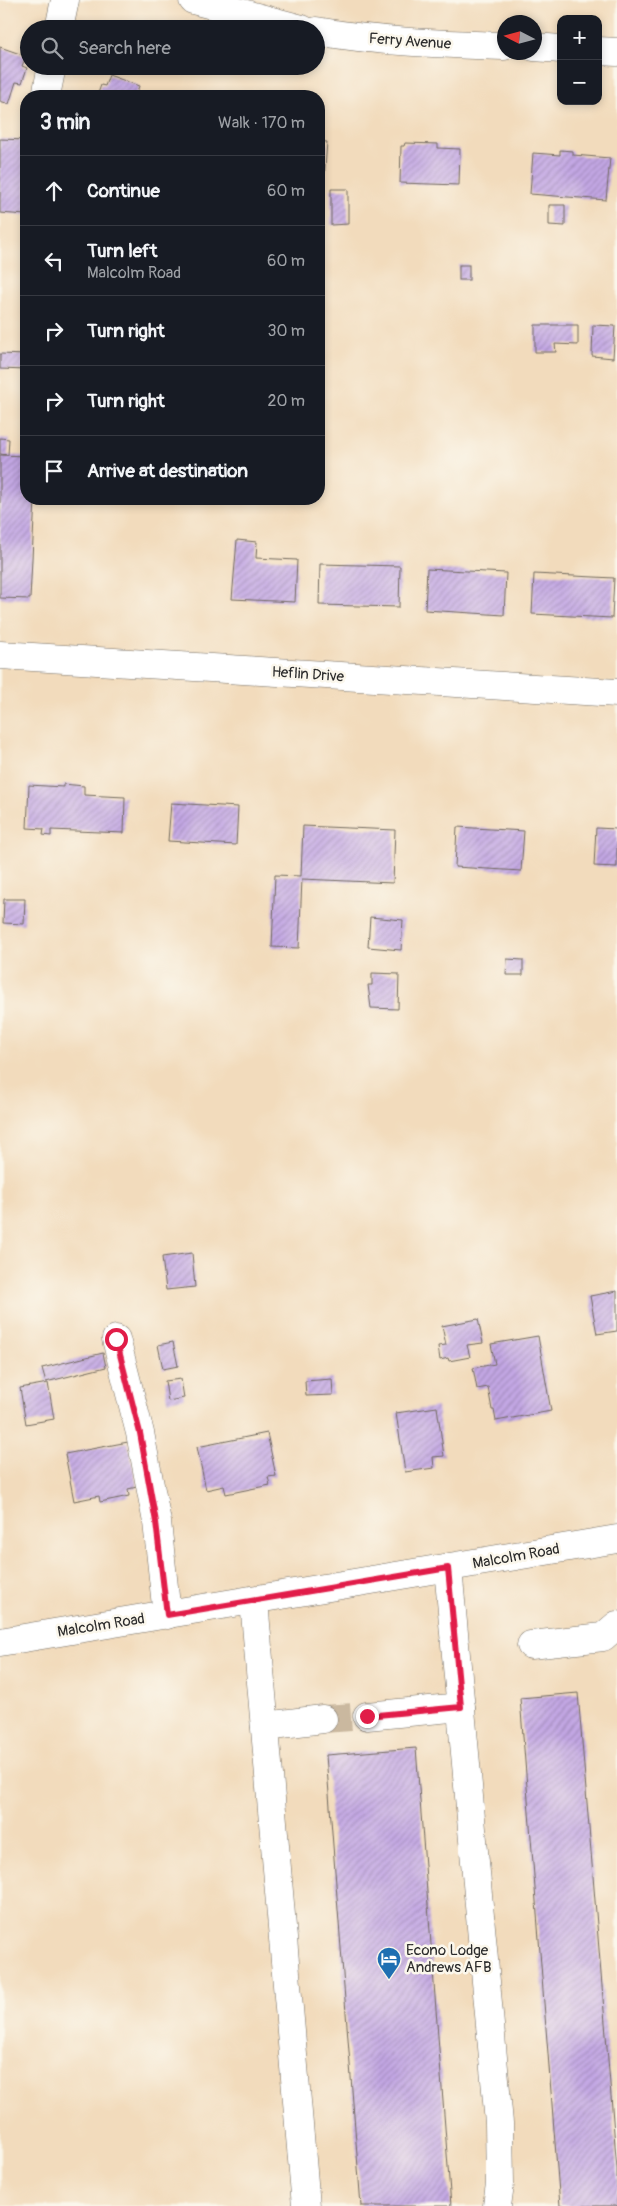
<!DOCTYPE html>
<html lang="en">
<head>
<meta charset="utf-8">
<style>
  :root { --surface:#171b24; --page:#20242c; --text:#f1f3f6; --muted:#9ea1a6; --line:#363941 }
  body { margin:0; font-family:Pangolin,sans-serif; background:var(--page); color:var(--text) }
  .controls { position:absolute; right:15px; top:15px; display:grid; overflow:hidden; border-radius:10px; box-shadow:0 2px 8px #0003 }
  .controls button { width:45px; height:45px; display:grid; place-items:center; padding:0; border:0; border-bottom:1px solid var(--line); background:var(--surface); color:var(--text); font:25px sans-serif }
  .compass { position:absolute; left:497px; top:15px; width:45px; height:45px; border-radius:50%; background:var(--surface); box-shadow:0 2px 8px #0003; rotate:276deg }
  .stop { position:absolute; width:15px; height:15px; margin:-11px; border:4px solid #e11d48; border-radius:50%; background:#fff }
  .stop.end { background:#e11d48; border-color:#fff; box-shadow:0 1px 5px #0008 }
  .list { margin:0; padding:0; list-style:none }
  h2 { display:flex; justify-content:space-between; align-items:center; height:65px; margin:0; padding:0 20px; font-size:21px }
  h2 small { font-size:16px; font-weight:400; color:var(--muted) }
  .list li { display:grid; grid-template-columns:32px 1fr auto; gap:15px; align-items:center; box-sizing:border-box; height:70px; padding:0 20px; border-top:1px solid var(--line) }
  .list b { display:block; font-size:19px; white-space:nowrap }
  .list p { margin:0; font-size:16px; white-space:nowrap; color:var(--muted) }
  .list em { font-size:16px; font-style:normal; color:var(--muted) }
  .icon { flex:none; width:28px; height:28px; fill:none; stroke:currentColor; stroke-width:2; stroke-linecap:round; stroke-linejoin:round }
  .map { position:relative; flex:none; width:617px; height:2206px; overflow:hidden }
  .search { position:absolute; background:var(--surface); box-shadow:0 2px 8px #0003; left:20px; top:20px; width:305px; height:55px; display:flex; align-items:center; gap:12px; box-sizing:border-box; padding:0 18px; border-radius:28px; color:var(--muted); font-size:19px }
  .panel { position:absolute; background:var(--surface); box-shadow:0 2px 8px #0003; left:20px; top:90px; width:305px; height:415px; border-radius:20px }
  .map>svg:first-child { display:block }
  .building { fill:url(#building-hatch) }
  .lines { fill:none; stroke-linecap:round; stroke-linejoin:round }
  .minor-tunnel { stroke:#cab89f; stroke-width:28; stroke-dasharray:28 14; stroke-linecap:butt }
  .minor-casing { stroke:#71695e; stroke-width:29 }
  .minor { stroke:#fff; stroke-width:28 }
  .route { stroke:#e11d48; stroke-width:6 }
  .labels { text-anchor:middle; stroke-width:5; stroke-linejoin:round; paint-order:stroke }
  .street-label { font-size:15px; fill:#2b2b2b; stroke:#fbf7ec }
  .poi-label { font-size:15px; fill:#2b2b2b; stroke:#fbf7ec; text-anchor:start }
</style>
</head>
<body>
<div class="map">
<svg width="617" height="2206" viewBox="0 0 617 2206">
  <defs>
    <pattern id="building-hatch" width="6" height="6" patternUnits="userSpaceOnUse" patternTransform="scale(1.25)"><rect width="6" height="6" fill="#c3a7e4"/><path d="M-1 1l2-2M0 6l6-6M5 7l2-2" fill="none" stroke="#9f88b9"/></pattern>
  </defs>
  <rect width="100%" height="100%" fill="#fbf7ec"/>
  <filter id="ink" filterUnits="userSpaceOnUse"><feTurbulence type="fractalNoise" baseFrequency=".02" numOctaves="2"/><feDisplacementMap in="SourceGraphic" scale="10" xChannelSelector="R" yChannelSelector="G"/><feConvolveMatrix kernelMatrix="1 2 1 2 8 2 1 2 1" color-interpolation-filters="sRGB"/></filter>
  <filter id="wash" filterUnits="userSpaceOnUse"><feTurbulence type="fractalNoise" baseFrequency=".0096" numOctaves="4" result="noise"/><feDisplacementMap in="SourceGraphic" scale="20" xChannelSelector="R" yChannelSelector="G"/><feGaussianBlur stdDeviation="1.12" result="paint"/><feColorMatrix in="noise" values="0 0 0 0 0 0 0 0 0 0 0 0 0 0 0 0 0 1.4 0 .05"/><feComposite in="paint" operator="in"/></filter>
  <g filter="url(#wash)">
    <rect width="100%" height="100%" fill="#f2dbbc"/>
    <g id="blocks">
      <!-- building -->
      <g class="building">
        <path d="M0,47l26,9 -4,10 5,2 -5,15 -6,-1 -7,22 -9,-3z"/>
        <path d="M109,75l30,11 -3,10h-39l4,-11 4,1z"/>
        <path d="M0,139l26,1v75l-26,-2z"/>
        <path d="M319,141l8,1 -3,39h-5z"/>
        <path d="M405,143l33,1v4l22,1 -1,36 -59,-2 1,-37h3z"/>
        <path d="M560,150l13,1v4l37,3 -4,42 -76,-6 3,-41 27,2z"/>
        <path d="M331,189h17v35l-17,1z"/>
        <path d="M549,205h16v21l-16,-1z"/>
        <rect x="459" y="265" width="10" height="15"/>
        <path d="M535,325h43v20l-23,-1 1,8h-21z"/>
        <path d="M593,325l22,1 -2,32 -21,-2z"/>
        <path d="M0,354l26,1v15l-26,-1z"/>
        <path d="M0,438l9,1 -1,16 -8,-1z"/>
        <path d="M0,455l26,1v43h9l-5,100 -30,-1z"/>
        <path d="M133,499h36v3l-36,-2z"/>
        <path d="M237,540l20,2 -1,16 41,2 -2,42 -63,-3z"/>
        <path d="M320,564l80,2 -1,41 -80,-2z"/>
        <path d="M427,569l79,4 -2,42 -79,-5z"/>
        <path d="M534,574l80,4 -2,40 -80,-4z"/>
        <path d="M63,784l21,2v9l41,2 -1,36 -73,-3v6l-8,-1 1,-6 -17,-1 2,-43 34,2z"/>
        <path d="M171,803l67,4 -2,38 -68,-4z"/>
        <path d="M303,826l92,4 -2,53 -91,-4 -3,69 -27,-1 3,-72 26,1z"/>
        <path d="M457,827l67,4 -3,40 -66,-4z"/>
        <path d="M596,828l21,1v38l-23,-1z"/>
        <path d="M4,899h21l-1,25 -21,-1z"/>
        <path d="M370,917l33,3 -2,30 -33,-3z"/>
        <path d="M507,959l16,1v15h-17z"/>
        <path d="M372,973l27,1 -1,35 -27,-1 -3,-23h4z"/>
        <path d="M192,1253l3,34 -29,3 -4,-33z"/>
        <path d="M617,1291v40l-20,3 -7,-38z"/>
        <path d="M478,1319l5,24 -16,2 3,12 -21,4 -1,-3 -8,2 -2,-14 8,-1 -4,-19z"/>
        <path d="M538,1336l13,75 -55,10 -2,-11h-2l-4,-23 -11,2 -4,-21 22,-4 -4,-20z"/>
        <path d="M173,1342l5,24 -15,3 -5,-24z"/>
        <path d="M103,1353l3,14 -60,15 -4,-14z"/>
        <path d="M181,1379l3,19 -16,3 -3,-20z"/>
        <path d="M332,1379l1,16 -27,1 -1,-15z"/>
        <path d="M48,1383l6,36 -28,5 -6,-36z"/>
        <path d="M437,1407l7,49 -11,1 1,11 -29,4 -9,-59z"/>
        <path d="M267,1433l9,43 -8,1 2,8 -44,9 -2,-8 -18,4 -9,-43z"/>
        <path d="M128,1442l9,45 -9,2 1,7 -29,6 -1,-6 -25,5 -9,-47z"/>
        <path d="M578,1693l39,476v37h-57l-40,-508z"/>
        <path d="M416,1748l35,458h-90l-35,-451z"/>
      </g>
    </g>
  </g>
  <g filter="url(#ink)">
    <use href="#blocks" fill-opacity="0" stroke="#71695e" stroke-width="1"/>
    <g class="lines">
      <!-- minor-tunnel -->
      <path class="minor-tunnel" d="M323,1719l44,-3"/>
      <defs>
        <g id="minor">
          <path d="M193,0l109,29"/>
          <path d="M59,29l6,-29"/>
          <path d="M316,31c63,11 125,13 188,15"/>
          <path d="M534,47l27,2"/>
          <path d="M598,51l19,1"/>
          <path d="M46,96l6,-30"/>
          <path d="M0,655l617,38"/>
          <path d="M116,1339l24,94 17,89 10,93"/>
          <path d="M448,1568l51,555 1,61 -3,22"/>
          <path d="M254,1601l52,605"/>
          <path d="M0,1642l617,-103"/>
          <path d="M531,1645l72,-8 14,-12"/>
          <path d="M367,1716l94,-9"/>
          <path d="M265,1726l58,-7"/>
        </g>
      </defs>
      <!-- minor casing -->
      <use href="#minor" class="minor-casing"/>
      <!-- minor -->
      <use href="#minor" class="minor"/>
    </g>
  </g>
  <g class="lines" filter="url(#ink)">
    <!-- route -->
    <path class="route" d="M116,1339l24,94 16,89 11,93 281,-47 13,139 -94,9"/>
  </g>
  <!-- icons -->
  <defs>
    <symbol id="hotel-pin" viewBox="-11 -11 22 30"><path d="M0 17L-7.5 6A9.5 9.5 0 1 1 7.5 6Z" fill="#1f6fb2" stroke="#fbf7ec"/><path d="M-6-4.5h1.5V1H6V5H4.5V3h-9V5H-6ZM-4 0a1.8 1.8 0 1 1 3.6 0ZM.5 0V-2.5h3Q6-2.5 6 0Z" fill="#fff"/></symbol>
  </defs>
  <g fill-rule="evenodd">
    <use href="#hotel-pin" x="375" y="1945" width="28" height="38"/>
  </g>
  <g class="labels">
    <!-- street labels -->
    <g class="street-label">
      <text transform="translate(410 41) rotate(4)" y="5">Ferry Avenue</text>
      <text transform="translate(308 674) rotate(4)" y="5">Heflin Drive</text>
      <text transform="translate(516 1556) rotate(-10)" y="5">Malcolm Road</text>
      <text transform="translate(101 1625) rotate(-9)" y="5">Malcolm Road</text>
    </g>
    <!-- poi labels -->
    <g class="poi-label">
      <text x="406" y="1955">Econo Lodge<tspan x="406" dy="17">Andrews AFB</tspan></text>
    </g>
  </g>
</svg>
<div class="controls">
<button>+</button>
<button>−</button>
</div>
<svg class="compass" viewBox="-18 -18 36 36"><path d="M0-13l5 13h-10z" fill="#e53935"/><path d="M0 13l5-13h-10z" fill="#9ea1a6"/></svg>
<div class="stop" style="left:116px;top:1339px"></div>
<div class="stop end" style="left:367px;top:1716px"></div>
<div class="search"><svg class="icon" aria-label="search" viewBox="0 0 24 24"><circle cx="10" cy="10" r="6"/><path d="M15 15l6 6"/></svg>Search here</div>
<section class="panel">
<h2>3 min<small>Walk · 170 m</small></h2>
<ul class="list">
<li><svg class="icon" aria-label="ahead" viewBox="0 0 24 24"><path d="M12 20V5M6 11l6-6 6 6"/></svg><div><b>Continue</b></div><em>60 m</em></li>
<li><svg class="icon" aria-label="left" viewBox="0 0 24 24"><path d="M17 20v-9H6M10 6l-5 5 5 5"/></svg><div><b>Turn left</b><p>Malcolm Road</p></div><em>60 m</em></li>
<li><svg class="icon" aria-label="right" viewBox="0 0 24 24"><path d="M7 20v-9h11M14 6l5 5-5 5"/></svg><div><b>Turn right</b></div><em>30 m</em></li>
<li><svg class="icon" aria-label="right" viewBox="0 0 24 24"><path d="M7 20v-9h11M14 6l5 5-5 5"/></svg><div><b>Turn right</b></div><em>20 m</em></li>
<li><svg class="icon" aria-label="arrive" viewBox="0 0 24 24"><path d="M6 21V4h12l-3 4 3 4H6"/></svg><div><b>Arrive at destination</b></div></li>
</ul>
</section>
</div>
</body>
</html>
